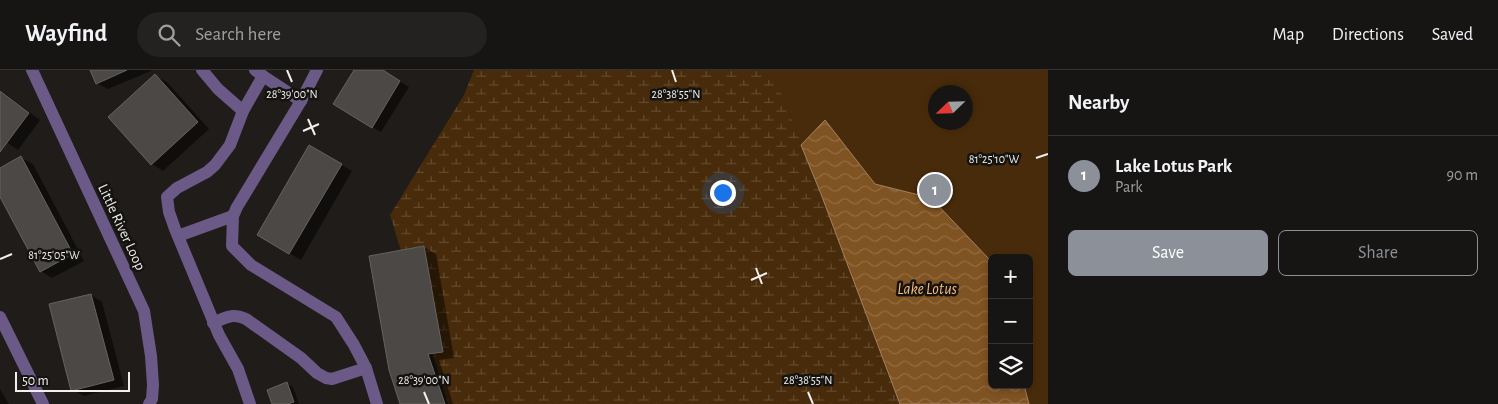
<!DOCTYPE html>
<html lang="en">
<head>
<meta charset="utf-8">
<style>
  :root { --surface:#171513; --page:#242221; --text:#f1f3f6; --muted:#9e9fa0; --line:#363433; --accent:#8c9099 }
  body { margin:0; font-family:"Alegreya Sans",sans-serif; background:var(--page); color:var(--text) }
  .controls { position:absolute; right:15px; bottom:15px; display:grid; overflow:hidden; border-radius:8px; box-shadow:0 2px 8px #0003 }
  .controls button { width:45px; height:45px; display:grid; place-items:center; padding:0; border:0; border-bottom:1px solid var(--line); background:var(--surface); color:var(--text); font:25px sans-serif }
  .compass { position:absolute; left:928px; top:15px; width:45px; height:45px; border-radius:50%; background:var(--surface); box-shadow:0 2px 8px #0003; rotate:247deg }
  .scale { position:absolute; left:15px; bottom:12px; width:115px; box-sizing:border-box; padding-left:5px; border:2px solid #f2f0ee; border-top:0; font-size:14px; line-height:18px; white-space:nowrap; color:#f2f0ee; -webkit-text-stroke:4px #151310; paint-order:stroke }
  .you { position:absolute; left:722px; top:122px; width:18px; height:18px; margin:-12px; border:4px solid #fff; border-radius:50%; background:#1a73e8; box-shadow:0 0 0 8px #1a73e833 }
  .badge { display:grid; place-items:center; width:32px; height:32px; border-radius:50%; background:var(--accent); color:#fff; font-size:16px; font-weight:700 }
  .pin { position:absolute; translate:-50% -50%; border:2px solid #fff; box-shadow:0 1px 5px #0006 }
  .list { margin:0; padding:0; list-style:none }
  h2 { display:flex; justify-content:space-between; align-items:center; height:65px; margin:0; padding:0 20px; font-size:21px }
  h2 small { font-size:16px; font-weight:400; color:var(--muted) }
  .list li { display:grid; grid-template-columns:32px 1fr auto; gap:15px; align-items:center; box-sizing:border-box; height:80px; padding:0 20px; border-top:1px solid var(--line) }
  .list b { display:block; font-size:19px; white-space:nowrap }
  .list p { margin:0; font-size:16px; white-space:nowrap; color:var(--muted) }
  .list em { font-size:16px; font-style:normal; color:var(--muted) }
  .actions { display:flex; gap:10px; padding:15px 20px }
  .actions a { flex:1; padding:11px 0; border:1px solid var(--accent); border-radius:8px; text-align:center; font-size:18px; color:var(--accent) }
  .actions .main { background:var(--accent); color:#fff }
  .icon { flex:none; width:28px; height:28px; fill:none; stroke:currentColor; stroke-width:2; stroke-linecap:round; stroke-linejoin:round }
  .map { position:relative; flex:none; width:1048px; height:334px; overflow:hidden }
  header { display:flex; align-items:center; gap:30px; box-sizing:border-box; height:70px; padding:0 25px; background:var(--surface); border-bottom:1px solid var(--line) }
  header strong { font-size:24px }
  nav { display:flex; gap:28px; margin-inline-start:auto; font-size:18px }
  .search { width:350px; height:45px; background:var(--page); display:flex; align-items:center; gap:12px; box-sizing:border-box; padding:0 18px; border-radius:28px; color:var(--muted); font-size:19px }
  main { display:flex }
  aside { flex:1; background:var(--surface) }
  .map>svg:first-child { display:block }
  .wetland { fill:url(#wetland-marsh); fill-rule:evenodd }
  .green { fill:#482b0a; fill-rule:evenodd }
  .water { fill:url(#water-waves); stroke:#a2825f }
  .shadow { fill:#0007 }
  .building { fill:#4c4845; stroke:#65625f }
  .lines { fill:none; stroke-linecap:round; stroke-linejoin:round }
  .minor { stroke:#6b5988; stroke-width:12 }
  .ticks { fill:none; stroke:#f2f0ee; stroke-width:2 }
  .labels { text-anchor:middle; stroke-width:5; stroke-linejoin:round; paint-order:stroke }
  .street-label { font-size:15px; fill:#f2f0ee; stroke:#151310 }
  .water-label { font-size:16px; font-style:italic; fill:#fcbb79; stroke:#151310 }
  .ticks-label { font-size:12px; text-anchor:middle; fill:#f2f0ee; stroke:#151310; stroke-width:5; stroke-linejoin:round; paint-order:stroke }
</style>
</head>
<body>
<header>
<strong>Wayfind</strong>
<div class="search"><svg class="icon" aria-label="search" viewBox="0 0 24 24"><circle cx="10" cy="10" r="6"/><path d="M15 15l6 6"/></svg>Search here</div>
<nav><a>Map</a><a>Directions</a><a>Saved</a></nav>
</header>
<main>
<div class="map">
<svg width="1048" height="334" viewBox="0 0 1048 334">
  <defs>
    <pattern id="wetland-marsh" width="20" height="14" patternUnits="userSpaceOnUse" patternTransform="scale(1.25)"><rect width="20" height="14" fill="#482b0a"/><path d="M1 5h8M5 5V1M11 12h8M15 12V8" fill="none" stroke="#634a2e"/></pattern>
    <pattern id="water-waves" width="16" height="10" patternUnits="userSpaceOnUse" patternTransform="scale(1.25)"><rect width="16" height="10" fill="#805322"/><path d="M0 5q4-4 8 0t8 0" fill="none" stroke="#926c42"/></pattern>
  </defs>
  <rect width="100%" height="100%" fill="#1f1c19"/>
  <!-- wetland -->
  <path class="wetland" d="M474,0h574v334l-19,-19v-127h-37l-191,-113 20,49 79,210h-452l-58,-189 74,-120zM936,22h30v30h-30z"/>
  <!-- green -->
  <path class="green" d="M771,0h270l7,8v326h-137zM936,22h30v30h-30zM992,188h37v127h-37z"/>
  <!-- water -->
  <path class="water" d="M825,50l50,64 56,14 58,61 3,9v117h32l5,19h-129l-79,-210 -20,-49z"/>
  <!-- shadow -->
  <g class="shadow">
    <path d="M91,0h62l-45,19 -11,-6z"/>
    <path d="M356,0h25l28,17 -28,45 -9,-5z"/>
    <path d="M155,6l12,6 42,47 -46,42 -11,-7 -43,-47z"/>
    <path d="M0,20l40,30 -22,30 -18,-12z"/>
    <path d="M310,76l42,25 -51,89 -43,-25z"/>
    <path d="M21,88l12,6 51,97 -32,17 -11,-7 -41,-77v-25z"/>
    <path d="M424,177l12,7 18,104 -15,2 14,44h-51z"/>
    <path d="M91,225l11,7 22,84 -40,10 -12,-6z"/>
    <path d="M287,314l6,3 6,17h-25z"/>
    <path d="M0,319l9,15h-9z"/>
  </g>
  <!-- building -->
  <g class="building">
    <path d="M90,0h37l-31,14z"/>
    <path d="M354,0h29l17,11 -28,47 -39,-24z"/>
    <path d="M155,4l43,48 -47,43 -43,-48z"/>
    <path d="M0,21l29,22 -29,39z"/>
    <path d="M309,75l33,19 -53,90 -32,-19z"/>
    <path d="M21,86l52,98 -33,18 -40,-75v-29z"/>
    <path d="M424,176l19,106 -15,2 17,50h-45l-11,-34 -20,-114z"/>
    <path d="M91,224l23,86 -43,11 -22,-87z"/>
    <path d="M287,312l7,20 -6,2h-16l-5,-14z"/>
  </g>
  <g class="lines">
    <!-- minor -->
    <g class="minor">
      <path d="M32,0l112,241 7,45 2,29 -1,14 -3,5"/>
      <path d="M202,0l16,19 25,22"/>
      <path d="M255,0l8,6 38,25"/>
      <path d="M317,0l-16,31 -64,106 -4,9 -1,30 19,19 85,52 18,28 12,23 11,36"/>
      <path d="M178,166l55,-20"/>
      <path d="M0,247l43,87"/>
      <path d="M213,253c14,-6 19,-10 33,-4l55,39 16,15 9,5 6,1 34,-11"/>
      <path d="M250,334l-12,-35 -19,-34 -44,-106 -6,-17 -2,-15 10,-9 30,-16 8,-7 15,-20 13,-34 20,-35"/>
    </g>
  </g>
  <!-- ticks -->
  <path class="ticks" d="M287,0l5,12M672,0l4,12M308,49l7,16M303,61l16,-7M1036,88l12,-4M0,189l12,-5M756,198l6,16M751,210l16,-7M424,322l5,12M808,322l5,12"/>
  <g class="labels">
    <!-- street labels -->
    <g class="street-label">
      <text transform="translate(122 157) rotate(65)" y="5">Little River Loop</text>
    </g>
    <!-- water labels -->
    <g class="water-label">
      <text x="927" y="224">Lake Lotus</text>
    </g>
  </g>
  <g class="ticks-label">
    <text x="292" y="28">28°39'00"N</text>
    <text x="676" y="28">28°38'55"N</text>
    <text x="994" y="93">81°25'10"W</text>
    <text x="54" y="189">81°25'05"W</text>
    <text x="424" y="314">28°39'00"N</text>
    <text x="808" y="314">28°38'55"N</text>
  </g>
</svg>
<div class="controls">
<button>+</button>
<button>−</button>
<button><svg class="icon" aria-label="layers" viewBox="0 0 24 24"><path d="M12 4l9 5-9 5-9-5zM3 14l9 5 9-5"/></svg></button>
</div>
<svg class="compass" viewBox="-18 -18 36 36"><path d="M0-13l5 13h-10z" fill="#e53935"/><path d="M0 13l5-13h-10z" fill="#9e9fa0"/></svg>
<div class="scale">50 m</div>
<div class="you"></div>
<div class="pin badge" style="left:935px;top:120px">1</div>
</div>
<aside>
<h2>Nearby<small></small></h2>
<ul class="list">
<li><span class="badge">1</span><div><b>Lake Lotus Park</b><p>Park</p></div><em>90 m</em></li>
</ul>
<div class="actions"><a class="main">Save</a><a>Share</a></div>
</aside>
</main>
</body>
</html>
